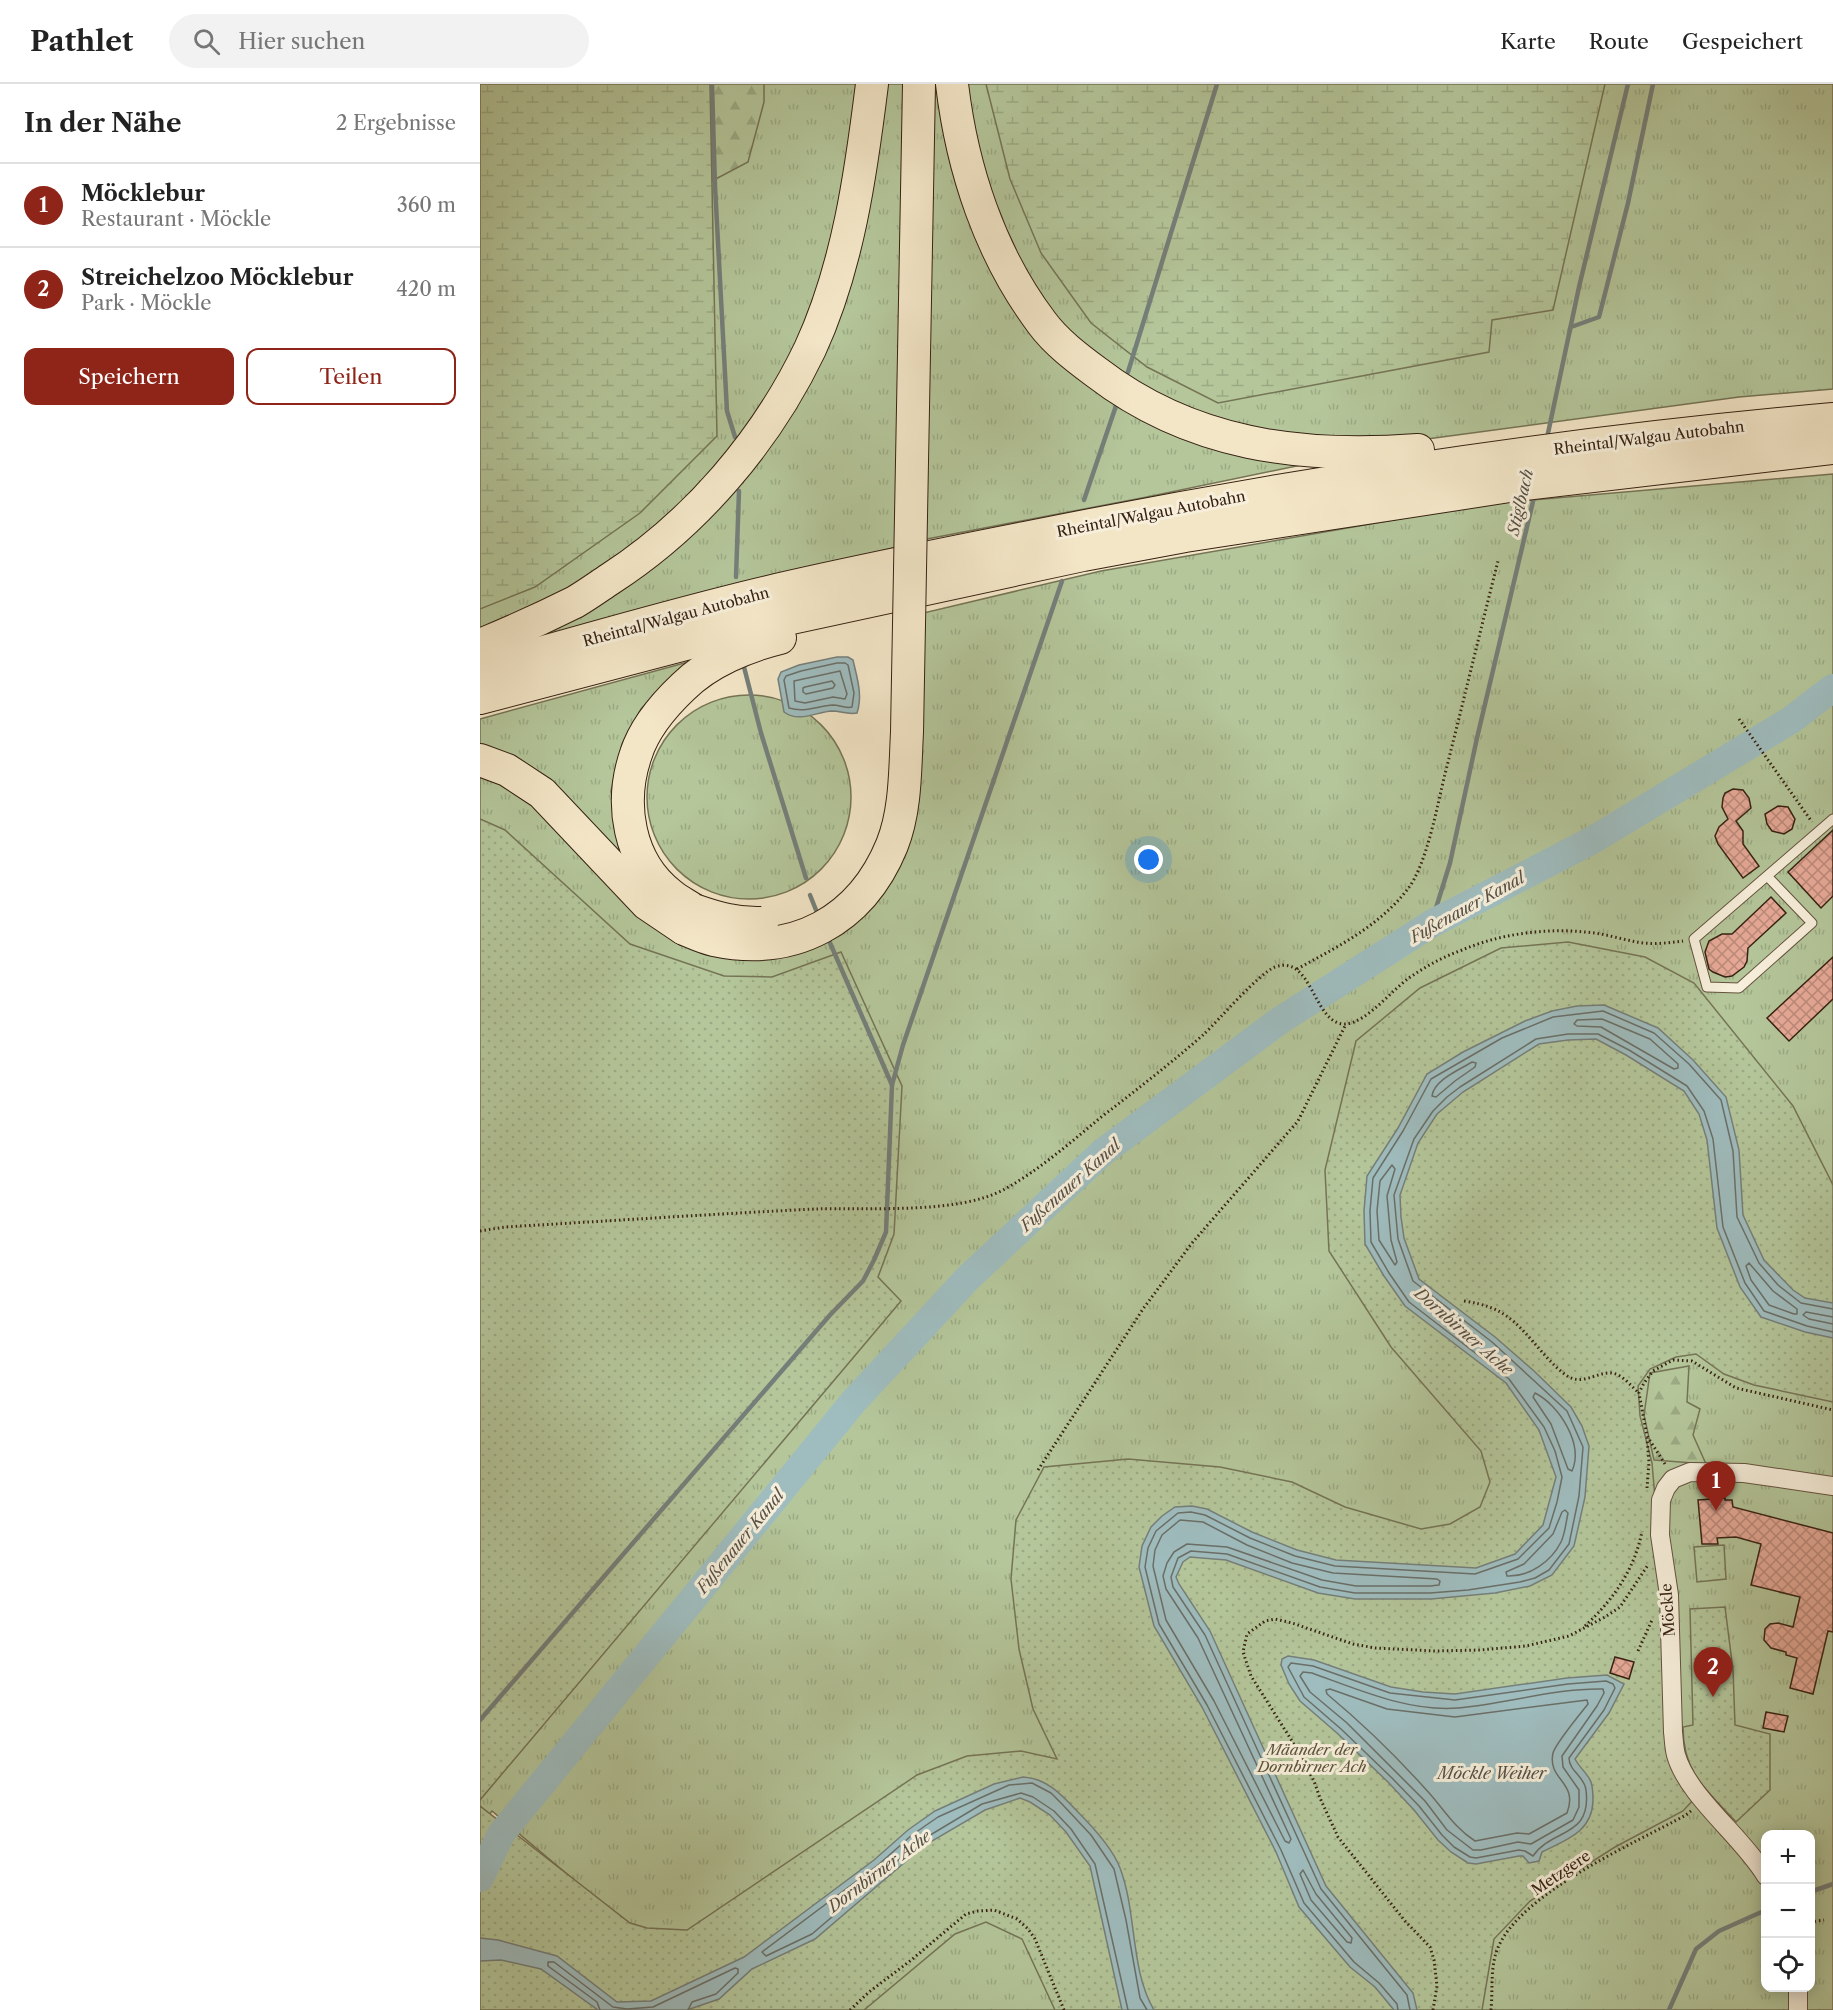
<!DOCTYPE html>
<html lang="de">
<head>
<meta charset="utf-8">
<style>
  :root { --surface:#fff; --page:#f2f2f2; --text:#222; --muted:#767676; --line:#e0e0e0; --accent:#8f2418 }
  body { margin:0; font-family:"Libre Caslon Text",serif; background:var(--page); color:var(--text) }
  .controls { position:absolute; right:18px; bottom:18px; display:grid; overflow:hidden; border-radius:12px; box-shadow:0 3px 15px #0003 }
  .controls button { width:54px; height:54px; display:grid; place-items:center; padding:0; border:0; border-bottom:2px solid var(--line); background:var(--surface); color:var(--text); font:30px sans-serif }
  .you { position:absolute; left:669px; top:776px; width:21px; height:21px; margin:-15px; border:4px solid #fff; border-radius:50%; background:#1a73e8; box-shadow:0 0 0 9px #1a73e833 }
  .badge { display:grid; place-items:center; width:39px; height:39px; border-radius:50%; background:var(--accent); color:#fff; font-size:20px; font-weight:700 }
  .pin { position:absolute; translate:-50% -50px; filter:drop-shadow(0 2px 3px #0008) }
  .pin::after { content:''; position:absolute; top:32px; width:21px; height:18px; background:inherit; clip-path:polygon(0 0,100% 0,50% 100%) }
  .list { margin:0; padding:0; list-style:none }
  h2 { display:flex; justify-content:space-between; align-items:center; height:78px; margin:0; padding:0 24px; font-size:26px }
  h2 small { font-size:20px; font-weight:400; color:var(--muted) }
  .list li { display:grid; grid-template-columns:39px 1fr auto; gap:18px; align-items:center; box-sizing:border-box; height:84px; padding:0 24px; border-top:2px solid var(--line) }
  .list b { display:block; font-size:22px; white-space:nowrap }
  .list p { margin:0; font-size:20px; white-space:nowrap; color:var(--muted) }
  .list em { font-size:20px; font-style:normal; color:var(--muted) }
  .actions { display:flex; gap:12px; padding:18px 24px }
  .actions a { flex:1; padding:14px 0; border:2px solid var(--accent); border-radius:12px; text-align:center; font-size:21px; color:var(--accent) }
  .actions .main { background:var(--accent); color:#fff }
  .icon { flex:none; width:33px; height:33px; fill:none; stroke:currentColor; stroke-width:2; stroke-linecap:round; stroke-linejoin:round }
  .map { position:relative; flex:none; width:1353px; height:1926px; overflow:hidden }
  header { display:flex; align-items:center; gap:36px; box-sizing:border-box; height:84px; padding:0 30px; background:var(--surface); border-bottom:2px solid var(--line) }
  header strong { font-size:28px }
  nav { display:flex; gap:33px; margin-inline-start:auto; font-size:21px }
  .search { width:420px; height:54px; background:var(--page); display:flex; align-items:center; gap:15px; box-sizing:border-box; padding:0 21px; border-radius:33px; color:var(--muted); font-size:22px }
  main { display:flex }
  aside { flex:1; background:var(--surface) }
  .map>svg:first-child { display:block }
  .grass { fill:url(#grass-tufts); stroke:#757456; stroke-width:1.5; fill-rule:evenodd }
  .forest { fill:url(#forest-firs); stroke:#757456; stroke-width:1.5 }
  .wetland { fill:url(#wetland-marsh); stroke:#757456; stroke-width:1.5 }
  .park { fill:url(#park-dots); stroke:#757456; stroke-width:1.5 }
  .water { fill:#9fbdbf; stroke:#757f7a; stroke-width:1.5 }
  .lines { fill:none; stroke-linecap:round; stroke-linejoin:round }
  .shore { stroke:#6a6f68; stroke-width:1.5 }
  .stream { stroke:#757f7a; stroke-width:4.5 }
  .river { stroke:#9fbdbf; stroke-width:28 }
  .building { fill:url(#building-cross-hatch); stroke:#362112; stroke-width:1.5 }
  .service-casing { stroke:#65523f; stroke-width:11 }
  .minor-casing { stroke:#65523f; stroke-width:20 }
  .motorway-casing { stroke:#362112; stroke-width:34 }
  .path { stroke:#362112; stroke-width:3; stroke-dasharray:1.5 3; stroke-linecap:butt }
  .service { stroke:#f7efdb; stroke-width:9 }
  .minor { stroke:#f7efdb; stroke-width:18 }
  .motorway { stroke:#f3e6c7; stroke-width:32 }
  .motorway-bridge-casing { stroke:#362112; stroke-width:34; stroke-linecap:butt }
  .motorway-bridge { stroke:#f3e6c7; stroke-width:32 }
  .labels { text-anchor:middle; stroke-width:6; stroke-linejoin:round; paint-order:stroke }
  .street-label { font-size:15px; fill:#362112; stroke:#f7efdb }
  .park-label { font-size:15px; font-style:italic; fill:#5c533b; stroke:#f7efdb }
  .water-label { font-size:16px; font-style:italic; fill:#565046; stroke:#f7efdb }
</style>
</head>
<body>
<header>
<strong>Pathlet</strong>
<div class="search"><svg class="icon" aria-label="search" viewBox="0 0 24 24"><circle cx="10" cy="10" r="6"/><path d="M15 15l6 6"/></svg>Hier suchen</div>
<nav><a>Karte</a><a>Route</a><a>Gespeichert</a></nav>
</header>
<main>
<aside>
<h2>In der Nähe<small>2 Ergebnisse</small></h2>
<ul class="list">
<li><span class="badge">1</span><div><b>Möcklebur</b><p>Restaurant · Möckle</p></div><em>360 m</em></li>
<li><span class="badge">2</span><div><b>Streichelzoo Möcklebur</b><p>Park · Möckle</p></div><em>420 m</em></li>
</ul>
<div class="actions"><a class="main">Speichern</a><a>Teilen</a></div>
</aside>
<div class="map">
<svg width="1353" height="1926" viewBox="0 0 1353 1926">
  <defs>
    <pattern id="grass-tufts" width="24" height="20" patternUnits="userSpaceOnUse" patternTransform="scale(1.5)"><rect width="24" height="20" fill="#b4c69a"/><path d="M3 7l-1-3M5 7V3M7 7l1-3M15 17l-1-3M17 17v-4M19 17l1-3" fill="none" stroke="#9baa84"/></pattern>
    <pattern id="forest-firs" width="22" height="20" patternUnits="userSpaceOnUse" patternTransform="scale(1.5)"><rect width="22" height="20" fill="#b4c69a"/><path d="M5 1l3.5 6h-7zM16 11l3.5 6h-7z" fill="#9baa84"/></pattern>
    <pattern id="wetland-marsh" width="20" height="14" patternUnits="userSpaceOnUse" patternTransform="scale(1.5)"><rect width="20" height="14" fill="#b4c69a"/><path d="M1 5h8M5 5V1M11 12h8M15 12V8" fill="none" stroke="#9baa84"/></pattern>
    <pattern id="park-dots" width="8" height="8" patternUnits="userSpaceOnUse" patternTransform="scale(1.5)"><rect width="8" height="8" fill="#b4c69a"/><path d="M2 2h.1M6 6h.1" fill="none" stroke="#9baa84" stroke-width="1.8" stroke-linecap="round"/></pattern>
    <pattern id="building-cross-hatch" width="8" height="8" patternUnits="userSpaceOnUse" patternTransform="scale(1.5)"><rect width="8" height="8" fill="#e6a997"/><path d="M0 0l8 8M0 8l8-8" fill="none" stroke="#bb897a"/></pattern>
  </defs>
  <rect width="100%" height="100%" fill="#f3e6c7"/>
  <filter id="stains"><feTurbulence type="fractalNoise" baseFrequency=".00333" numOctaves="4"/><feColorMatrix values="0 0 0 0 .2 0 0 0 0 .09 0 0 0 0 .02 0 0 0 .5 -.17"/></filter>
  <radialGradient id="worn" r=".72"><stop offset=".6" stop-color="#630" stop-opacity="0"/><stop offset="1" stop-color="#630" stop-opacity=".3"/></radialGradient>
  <!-- grass -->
  <g class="grass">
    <path d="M0,0h1353v305l-94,8 -312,42 -280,58 -220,42 -447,116z"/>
    <path d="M1353,390v1536h-1094l-100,-48 -47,-67 -100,-84 -12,15v-1056l277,185 129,-74 33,-267 182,-43 384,-67zM1286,1750h44v154h-44z"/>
    <path d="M208,578l-47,47 -19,35 -11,47 10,71 -141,-113v-30z"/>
    <circle cx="269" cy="713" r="102"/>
  </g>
  <!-- forest -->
  <g class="forest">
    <path d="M230,0h54v18l-16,60 -36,19z"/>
    <path d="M1209,1282l-2,36 13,7 -7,26 13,29 -52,-4 -10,-45 6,-42z"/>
  </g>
  <!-- wetland -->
  <g class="wetland">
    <path d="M0,0h230l7,352 -77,77 -105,74 -55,22z"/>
    <path d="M506,0h619l-52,226 -61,10 -3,32 -271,51 -71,-36 -56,-44 -50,-70 -31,-74z"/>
  </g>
  <!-- park -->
  <g class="park">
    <path d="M0,735l25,11 125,114 94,32 48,1 69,-25 61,134 -8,148 -16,43 23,24 -421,499z"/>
    <path d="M1088,858l77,15 49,26 99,123 40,79v217l-79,-17 -30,-11 -28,-20 -20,3 -26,12 -12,17 2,30 12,47 14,164 4,110 24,62 -11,12 -68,36 -85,54 -36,38 -12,71h-427l-33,-71 -36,-17 -31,12 -91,76h-384v-204l150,117 17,5 40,2 230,-155 50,-19 54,-5 36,8 -24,-50 -14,-60 -8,-70 5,-59 28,-53 84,-8 92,8 72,15 53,25 76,22 29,-5 30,-17 10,-25 -9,-31 -90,-104 -62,-96 -4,-81 31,-129 64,-53 81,-40z"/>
    <path d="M1244,1461l2,34 -29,3 -3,-35z"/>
    <path d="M1245,1523l8,63 2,55 35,9v56l-34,32c-29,-32 -53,-48 -53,-95l10,-2 -3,-116z"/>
  </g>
  <!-- water -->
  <g class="water">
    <path d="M357,573h11l5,3c4,18 10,35 4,53 -9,2 -16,-2 -25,-2 -16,1 -33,12 -48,1l-6,-33 3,-7 18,-7z"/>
    <path d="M1124,921l54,23 35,32 33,37 13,53 4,65 21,45 29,30 12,8 28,5v35l-28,-6 -44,-15 -21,-30 -23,-59 -10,-88 -8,-26 -15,-23 -58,-36 -30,-16 -28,1 -29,4 -76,48 -26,22 -19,29 -18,52 1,22 3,21 15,41 76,58 39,34 37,36 11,19 7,20 -4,51 -11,49 -22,29 -22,11 -35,7 -64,6h-76l-37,-6 -92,-33 -36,-3 -7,5 -7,15 3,7 31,47 116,255 87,107 4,17h-23l-19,-23 -25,-20 -51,-60 -23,-55 -74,-145 -48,-81 -15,-59 3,-21 9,-19 11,-11 13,-9 17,-1 15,3 45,23 45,18 39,10 140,8 39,-14 28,-29 13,-48 -17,-47 -33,-47 -101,-77 -21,-30 -19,-32 -1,-33 3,-35 31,-48 29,-54 36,-22 62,-31 27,-10 25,-5z"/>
    <path d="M808,1572l26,4 77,27 32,5 32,2 112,-16 40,-3 17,9 -15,29 -34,46c4,8 13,15 16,23 2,6 2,13 2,19 -1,31 -27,39 -51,51l-3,9 -10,2 -6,-7h-4l-43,8 -8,-1 -17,-11 -13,-12 -24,-30 -26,-28 -51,-49 -37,-32 -11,-17 -8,-19 1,-6z"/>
    <path d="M543,1693c23,1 38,17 53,33 14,14 37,39 44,58 17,44 10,102 34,142h-32l-32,-144 -24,-34 -16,-17 -20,-13 -10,-4 -35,12 -60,35 -110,94 -63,30 -33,30 -32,11h-89l-57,-41 -40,-9 -21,1v-23l18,2 59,16 60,46 34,-1 93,-44 130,-97 34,-30 27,-19 59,-27z"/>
  </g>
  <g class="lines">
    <!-- shore -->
    <g class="shore">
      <path d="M357,579h8l3,2 6,28 -2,14c-7,2 -12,-2 -19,-2 -16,1 -28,8 -44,3l-5,-28 2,-4 15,-5z"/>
      <path d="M360,587l7,23 -2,5 -12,-2 -28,6 -10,-2 -1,-20z"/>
      <path d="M352,597l3,4 -2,3 -27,6 -3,-2v-4l2,-1z"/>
      <path d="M1122,935l48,20 28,25v4l-4,1 -73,-42 -24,-1 -3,-2 3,-4z"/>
      <path d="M992,978l4,1 -1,4 -20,14 -19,16 -4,-1c2,-16 27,-26 40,-34z"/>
      <path d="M912,1081l3,4 -8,27 4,44 6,22 -2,3 -16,-25 -2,-29 3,-30z"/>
      <path d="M1269,1179l24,28 24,18v5h-3l-25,-9 -18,-25 -5,-14z"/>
      <path d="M1353,1233l-27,-5 -3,3 6,4 24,5"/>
      <path d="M1055,1309c24,12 49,51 37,78l-4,-2 -17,-45 -18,-27z"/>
      <path d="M1085,1426l3,3c-2,9 -3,21 -7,29 -10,20 -32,35 -54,34l-1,-4 18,-8 29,-30 9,-22z"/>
      <path d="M700,1436l23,2 44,23 45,18 41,10 104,6 3,2 -1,4 -9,1h-74l-34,-6 -95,-33 -40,-3 -13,8 -7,11 -4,13 3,13 32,49 93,201 -2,4 -4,-2 -71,-140 -48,-81 -13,-54 2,-16 7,-15z"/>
      <path d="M811,1579l22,3 77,27 65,7 113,-16 38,-3 7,3 2,4 -11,22 -35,48c0,13 16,19 17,32 6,48 -34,38 -53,66l-8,-5 -6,-1 -43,8 -6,-1 -16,-10 -12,-12 -23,-29 -27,-28 -51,-49 -37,-32 -16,-30z"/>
      <path d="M823,1588l9,1c45,16 96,39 146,35 48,-4 96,-20 145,-19l1,4 -7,13 -35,50 1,11 16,23v17l-6,13 -42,24 -13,-2 -37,8h-8l-26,-20 -22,-29 -78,-78 -37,-31 -10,-16z"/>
      <path d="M850,1605l57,20 68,8 132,-17 1,4c-8,10 -32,39 -35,49 -6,27 26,29 14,60l-38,21 -12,-1 -42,8c-20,-13 -30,-30 -45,-47 -31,-35 -67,-70 -103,-100l-1,-4z"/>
      <path d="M823,1786l13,24 36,44 -1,5 -4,-1 -36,-42 -11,-26z"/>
      <path d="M120,1926l-3,-8 -49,-36v-4h6l59,45 14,2 26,-2 82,-39 3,1v4l-22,21 -24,8 -4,8"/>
      <path d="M648,1926l-33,-146 -24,-35 -17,-18 -21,-14 -12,-4 -39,11 -60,36 -110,94 -46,22 -4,-4 116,-87 34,-30 26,-18 71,-32 23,-2 19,10 11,11 29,31 23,34 12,51 14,78 7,12"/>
      <path d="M918,1926l-1,-6 -18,-21 -25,-21 -50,-59 -23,-53 -74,-145 -48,-81 -14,-57 3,-19 8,-17 22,-18 13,-1 14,3 45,23 45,18 40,10 140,8 43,-15 31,-31 8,-26 5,-25 -7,-26 -11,-24 -35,-48 -100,-77 -20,-29 -18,-31 -1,-31 3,-33 30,-47 28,-52 71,-41 51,-21 50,-6 51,22 35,31 32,36 12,51 4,66 22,46 19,22 23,18 32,6"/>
      <path d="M930,1926l-3,-15 -86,-106 -116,-254 -32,-48 -2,-10 7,-19 13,-7 36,3 93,33 35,6h75l38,-3 52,-8 15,-4 14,-8 20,-26 10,-48 4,-49 -16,-36 -75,-69 -79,-61 -15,-42 -4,-44 20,-56 19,-28 14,-14 13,-10 76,-48 32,-5h30l31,16 58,36 17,25 9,28 10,88 22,56 19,28 43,15 26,6"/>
    </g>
    <!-- stream -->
    <g class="stream">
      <path d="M232,0l3,102 12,225 8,26"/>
      <path d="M1091,243l28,-10 29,-114 25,-119"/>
      <path d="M648,288l89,-288"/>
      <path d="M1067,354l32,-151 49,-203"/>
      <path d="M604,416l34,-100"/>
      <path d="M256,493l3,-86"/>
      <path d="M264,583l17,66 45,145"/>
      <path d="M330,811l8,20"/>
      <path d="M951,840l19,-61 27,-125 58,-245"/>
      <path d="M347,852l65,149"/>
      <path d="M0,1636l350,-405 33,-34 11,-21 12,-28 6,-147 11,-40 159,-464"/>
      <path d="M1330,1808l23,-8"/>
      <path d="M1189,1926l27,-61 23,-18 47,-21"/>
    </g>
    <!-- river -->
    <path class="river" d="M0,1794l21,-44 353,-433 114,-123 135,-126 176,-131 152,-97 160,-83 200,-121 42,-32"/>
  </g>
  <!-- building -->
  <g class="building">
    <path d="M1253,705l10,1 6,8 2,10 -15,13 7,10v13l16,22 -16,12 -25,-34 -3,-8 4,-9 9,-8 -6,-12 1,-9 2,-5z"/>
    <path d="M1298,722l10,1 7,12 -3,10 -8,5 -12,-3 -5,-7 -2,-10z"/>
    <path d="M1353,746v66l-12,12 -33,-36z"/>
    <path d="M1291,813l15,16 -38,35 -1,13 -3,6 -12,9 -7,1 -12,-5 -4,-3 -4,-17 4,-11 13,-7h10z"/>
    <path d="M1353,873v42l-44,42 -22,-23z"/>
    <path d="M1245,1414v2h7l1,7 100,26v99l-5,-1 -15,63 -23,-6 7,-30 -11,-3v-3l-15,-4 -7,-8 1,-11 5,-5 8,-1 15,4 7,-30 -49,-12 10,-41 -25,-7 -19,1 1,6h-16l-4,-44z"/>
    <path d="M1135,1573l19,5 -5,17 -19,-6z"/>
    <path d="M1286,1628l22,4 -4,16 -21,-4z"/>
  </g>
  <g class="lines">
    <defs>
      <path id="service" d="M1287,792l45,47 -73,65 -32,-1 -13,-48 139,-120"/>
      <g id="minor">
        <path d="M1286,1792c-24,-40 -78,-79 -90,-121 -2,-7 -2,-15 -3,-23l-4,-137 -9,-60 1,-35 5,-12 7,-9 17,-7 54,1 89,13"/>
        <path d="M1318,1904v22"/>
      </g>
      <g id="motorway">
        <path d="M472,0c10,85 38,170 90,239 14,19 35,35 54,49 95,73 204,87 322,78"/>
        <path d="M0,561c32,-13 65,-28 95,-43 12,-7 23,-15 35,-23 85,-55 156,-138 200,-230 38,-82 51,-176 62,-265"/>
        <path d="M0,586c96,-27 191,-55 288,-78 85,-20 171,-37 257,-54 267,-54 536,-95 808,-119"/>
        <path d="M0,614l274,-72 329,-71 102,-19 331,-51 317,-37"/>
        <path d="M0,676l27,10 35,23 105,111 37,25"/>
        <path d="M214,826c-7,-5 -16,-9 -23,-15 -43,-33 -52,-92 -35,-141 8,-25 28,-49 47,-67 25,-25 64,-41 97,-49"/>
      </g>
    </defs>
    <!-- service casing -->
    <use href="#service" class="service-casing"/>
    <!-- minor casing -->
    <use href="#minor" class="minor-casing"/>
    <!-- motorway casing -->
    <use href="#motorway" class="motorway-casing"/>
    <!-- path -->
    <g class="path">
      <path d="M1259,635l73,103"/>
      <path d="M817,885c40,-22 81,-42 110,-79 20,-25 30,-84 38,-116 18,-71 35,-142 53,-213"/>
      <path d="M0,1147l25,-4c103,-6 207,-13 310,-18 55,-2 142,6 190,-20 34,-19 65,-46 95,-71 35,-27 70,-54 103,-83 17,-16 55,-61 72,-68 38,-14 38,59 71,57 21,-2 46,-34 63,-46 17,-12 34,-21 53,-28 38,-16 82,-22 123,-18 18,1 35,7 52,10 15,3 31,1 46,-1"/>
      <path d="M984,1217c41,6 52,21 78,51 8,9 17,19 27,25 16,9 34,-10 49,-2 8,4 15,13 21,18"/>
      <path d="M1185,1380l-18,-28 -8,-43 5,-10 9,-12 20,-11 19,1 44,27 97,22"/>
      <path d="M558,1386l105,-161 49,-66 106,-122 48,-97"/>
      <path d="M1167,1404l2,-26 -2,-24"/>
      <path d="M1105,1542c28,-26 50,-57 57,-95"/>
      <path d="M1158,1567l14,-31"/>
      <path d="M1330,1838l14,-2"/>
      <path d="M370,1926l19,-18 41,-31 56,-47 12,-3 16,-1 23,9 11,10 7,10 29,71"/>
      <path d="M953,1926l4,-24 -3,-26 -4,-13 -25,-26 -67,-84 -18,-39 -6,-17 -22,-40 -41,-65 -8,-24 4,-18 18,-13 10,-2 17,4 61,21 22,4 60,3 45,-1 46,-4 43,-10 36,-19 15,-10 28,-42"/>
      <path d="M1011,1926c2,-20 -1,-41 6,-60 21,-56 138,-107 189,-135l5,-4"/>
    </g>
    <!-- service -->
    <use href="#service" class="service"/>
    <!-- minor -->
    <use href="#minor" class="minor"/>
    <!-- motorway -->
    <use href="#motorway" class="motorway"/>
    <defs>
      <g id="motorway-bridge">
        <path d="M214,826c23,8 44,14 68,13"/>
        <path d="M204,845c10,4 20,9 30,11 80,17 147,-19 178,-95 14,-35 13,-76 15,-113l12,-648"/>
      </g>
    </defs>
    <!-- motorway-bridge casing -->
    <use href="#motorway-bridge" class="motorway-bridge-casing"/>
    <!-- motorway-bridge -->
    <use href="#motorway-bridge" class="motorway-bridge"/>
  </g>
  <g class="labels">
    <!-- street labels -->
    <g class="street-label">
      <text transform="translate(1169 354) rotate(-7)" y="5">Rheintal/Walgau Autobahn</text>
      <text transform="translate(671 430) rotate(-11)" y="5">Rheintal/Walgau Autobahn</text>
      <text transform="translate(196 533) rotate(-15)" y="5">Rheintal/Walgau Autobahn</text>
      <text transform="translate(1188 1526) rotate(-94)" y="5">Möckle</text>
      <text transform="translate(1081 1789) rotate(-34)" y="5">Metzgere</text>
    </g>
    <!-- park labels -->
    <g class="park-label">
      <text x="832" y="1671">Mäander der<tspan x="832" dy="17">Dornbirner Ach</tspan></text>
    </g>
    <!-- water labels -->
    <g class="water-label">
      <text transform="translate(1040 418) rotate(-77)" y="6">Stiglbach</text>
      <text transform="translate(987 823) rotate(-29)" y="6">Fußenauer Kanal</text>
      <text transform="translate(590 1101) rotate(-42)" y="6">Fußenauer Kanal</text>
      <text transform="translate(984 1247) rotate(41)" y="6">Dornbirner Ache</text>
      <text transform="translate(260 1457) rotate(-51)" y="6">Fußenauer Kanal</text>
      <text x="1012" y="1695">Möckle Weiher</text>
      <text transform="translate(399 1787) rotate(-37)" y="6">Dornbirner Ache</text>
    </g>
  </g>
  <rect width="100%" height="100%" filter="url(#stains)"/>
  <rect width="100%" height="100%" fill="url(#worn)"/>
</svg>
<div class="controls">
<button>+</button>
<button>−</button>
<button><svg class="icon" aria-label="locate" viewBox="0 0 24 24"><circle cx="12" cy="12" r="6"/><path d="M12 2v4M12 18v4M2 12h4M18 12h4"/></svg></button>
</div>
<div class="you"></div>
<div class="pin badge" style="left:1236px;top:1427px">1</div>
<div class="pin badge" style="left:1233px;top:1613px">2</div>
</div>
</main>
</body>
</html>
